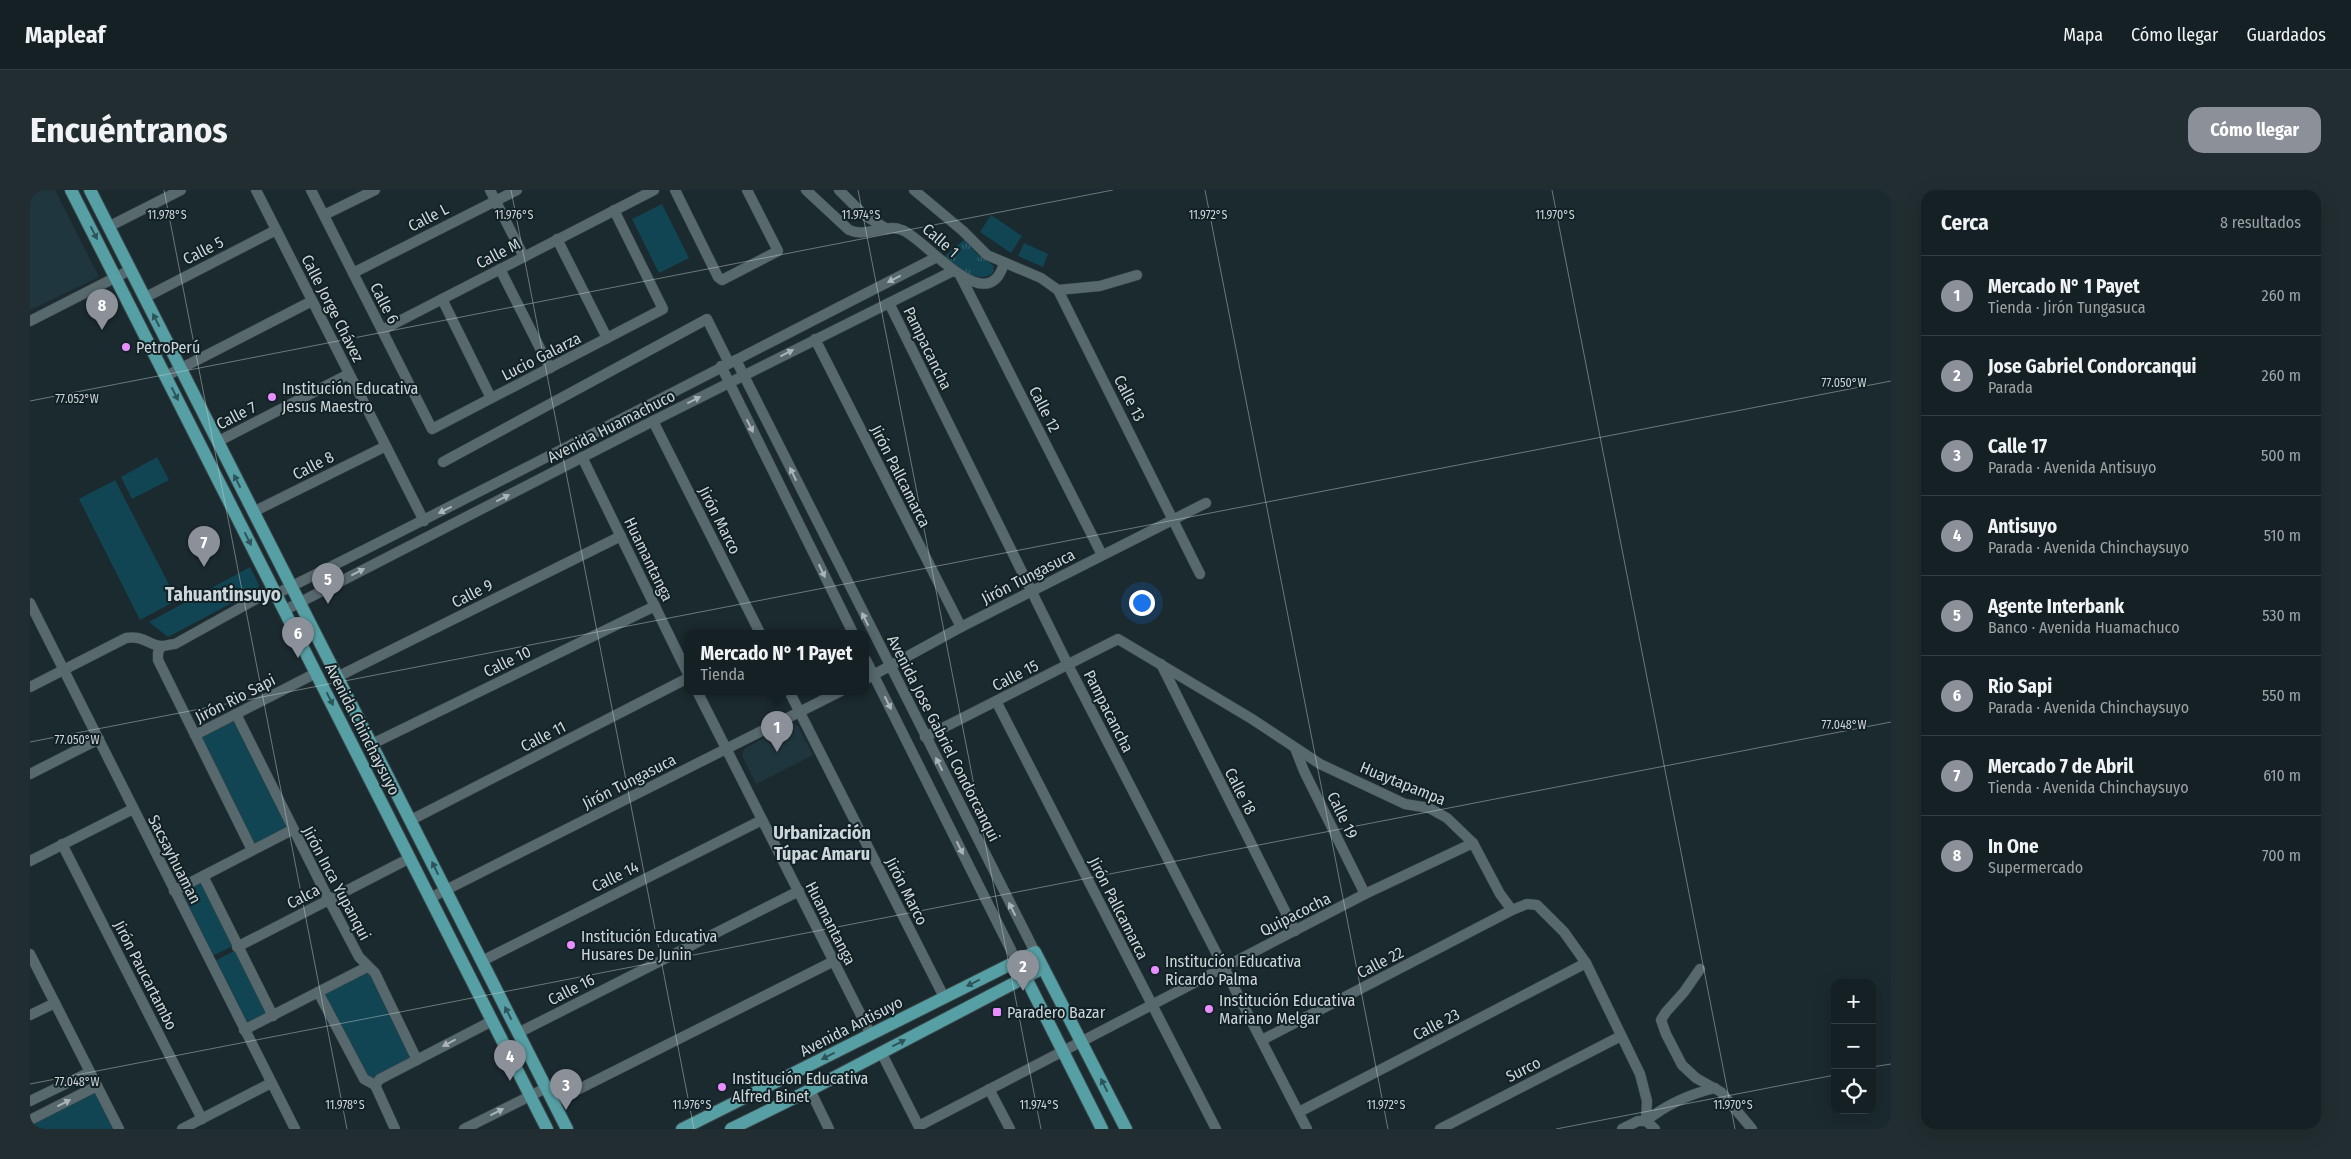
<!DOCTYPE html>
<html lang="es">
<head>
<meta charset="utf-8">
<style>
  :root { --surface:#142023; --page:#212d30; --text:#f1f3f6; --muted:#9da3a6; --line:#333e41; --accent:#8c9099 }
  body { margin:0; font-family:"Fira Sans Condensed",sans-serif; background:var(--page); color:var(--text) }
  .controls { position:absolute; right:15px; bottom:15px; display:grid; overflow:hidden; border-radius:10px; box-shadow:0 5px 20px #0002 }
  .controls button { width:45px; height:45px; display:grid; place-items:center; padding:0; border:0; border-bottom:1px solid var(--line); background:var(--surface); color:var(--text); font:25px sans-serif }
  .you { position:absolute; left:1111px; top:412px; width:18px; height:18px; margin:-12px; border:4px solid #fff; border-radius:50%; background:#1a73e8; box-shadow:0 0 0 8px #1a73e833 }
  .badge { display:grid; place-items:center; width:32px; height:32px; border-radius:50%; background:var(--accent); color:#fff; font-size:16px; font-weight:700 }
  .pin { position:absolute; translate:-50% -41px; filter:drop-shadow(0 1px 2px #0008) }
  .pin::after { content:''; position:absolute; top:26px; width:18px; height:15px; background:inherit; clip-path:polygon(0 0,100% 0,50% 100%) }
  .popup { position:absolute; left:654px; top:440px; width:185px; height:65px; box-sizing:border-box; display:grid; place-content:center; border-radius:10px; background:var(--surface); filter:drop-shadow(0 1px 4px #0005); font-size:16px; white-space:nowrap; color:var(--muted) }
  .popup b { font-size:19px; color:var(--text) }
  .popup::after { content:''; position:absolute; left:50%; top:100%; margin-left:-10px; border:10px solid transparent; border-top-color:var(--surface) }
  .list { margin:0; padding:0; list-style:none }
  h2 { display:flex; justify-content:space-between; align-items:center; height:65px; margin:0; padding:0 20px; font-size:21px }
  h2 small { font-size:16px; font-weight:400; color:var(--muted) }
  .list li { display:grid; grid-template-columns:32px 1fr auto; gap:15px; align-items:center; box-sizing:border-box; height:80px; padding:0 20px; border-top:1px solid var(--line) }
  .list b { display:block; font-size:19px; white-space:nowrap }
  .list p { margin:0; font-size:16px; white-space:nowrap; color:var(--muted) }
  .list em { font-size:16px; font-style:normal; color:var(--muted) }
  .icon { flex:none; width:28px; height:28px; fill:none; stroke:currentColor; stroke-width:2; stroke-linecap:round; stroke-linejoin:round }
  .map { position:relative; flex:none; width:1861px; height:939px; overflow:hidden; border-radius:15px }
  header { display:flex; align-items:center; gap:30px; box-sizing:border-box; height:70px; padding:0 25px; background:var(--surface); border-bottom:1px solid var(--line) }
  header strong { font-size:24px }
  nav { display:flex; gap:28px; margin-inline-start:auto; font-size:18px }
  .intro { display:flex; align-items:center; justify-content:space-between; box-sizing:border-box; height:120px; padding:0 30px }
  h1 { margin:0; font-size:35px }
  .button { padding:12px 22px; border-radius:15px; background:var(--accent); color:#fff; font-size:18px; font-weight:700 }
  main { display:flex; gap:30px; padding:0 30px }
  aside { flex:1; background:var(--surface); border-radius:15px; box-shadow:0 5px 20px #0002 }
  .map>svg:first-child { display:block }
  .built { fill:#20363e }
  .grass { fill:url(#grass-tufts) }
  .park { fill:#114553 }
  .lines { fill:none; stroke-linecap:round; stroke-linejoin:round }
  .minor-casing { stroke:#394649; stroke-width:11 }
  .major-casing { stroke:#394649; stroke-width:14 }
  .minor { stroke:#58696e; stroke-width:10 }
  .major { stroke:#56a0a5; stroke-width:12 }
  .oneway { fill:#2d5458 }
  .oneway2 { fill:#aab5b9 }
  .ticks { fill:none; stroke:#cdd6d9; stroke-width:1; stroke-opacity:0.45 }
  .poi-dot { fill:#e88eff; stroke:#122125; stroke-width:2 }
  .labels { text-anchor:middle; stroke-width:4; stroke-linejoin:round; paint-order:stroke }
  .street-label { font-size:16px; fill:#cdd6d9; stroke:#122125 }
  .poi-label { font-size:16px; fill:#cdd6d9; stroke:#122125; text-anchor:start }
  .neighbourhood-label { font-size:18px; font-weight:bold; fill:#cdd6d9; stroke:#122125 }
  .quarter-label { font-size:19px; font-weight:bold; fill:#cdd6d9; stroke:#122125 }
  .ticks-label { font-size:12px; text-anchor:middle; fill:#cdd6d9; stroke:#122125; stroke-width:4; stroke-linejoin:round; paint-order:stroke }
</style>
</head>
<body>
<header>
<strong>Mapleaf</strong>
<nav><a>Mapa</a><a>Cómo llegar</a><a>Guardados</a></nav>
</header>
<div class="intro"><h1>Encuéntranos</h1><a class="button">Cómo llegar</a></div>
<main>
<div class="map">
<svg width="1861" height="939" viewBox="0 0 1861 939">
  <defs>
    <pattern id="grass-tufts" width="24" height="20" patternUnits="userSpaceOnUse" patternTransform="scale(1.25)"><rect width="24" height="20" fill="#114553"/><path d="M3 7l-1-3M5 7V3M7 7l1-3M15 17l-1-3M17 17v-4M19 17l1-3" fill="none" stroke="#325f6b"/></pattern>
  </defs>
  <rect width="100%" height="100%" fill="#1b2a2f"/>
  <!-- built -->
  <g class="built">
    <path d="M0,0h25l44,87 -69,33z"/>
    <path d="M762,533l6,3 15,29 -57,29 -14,-29 2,-6z"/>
  </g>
  <!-- grass -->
  <path class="grass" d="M935,49l11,14 18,13 -2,8c-17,10 -35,-7 -48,-17z"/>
  <!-- park -->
  <g class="park">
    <path d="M632,14l27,54 -30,15 -27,-54z"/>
    <path d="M961,25l31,21 -11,17 -31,-21z"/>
    <path d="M994,53l24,11 -5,13 -25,-11z"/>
    <path d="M127,267l12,23 -37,19 -11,-22z"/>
    <path d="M85,290l62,120 -37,20 -61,-121z"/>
    <path d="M220,377l9,18 -1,4 -90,48 -19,-15z"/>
    <path d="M205,528l54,110 -36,18 -54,-109z"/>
    <path d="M172,691l31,65 -21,10 -32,-63z"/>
    <path d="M206,760l33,64 -23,12 -33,-64z"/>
    <path d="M338,781l44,87 -44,23 -44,-87z"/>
    <path d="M65,902l19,37h-84v-4z"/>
  </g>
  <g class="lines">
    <defs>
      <g id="minor">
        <path d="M226,0l168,331"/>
        <path d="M281,0l121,239 231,-120 -49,-99"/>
        <path d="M460,0l34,67"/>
        <path d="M645,0l43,87 4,3 56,-29 -31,-61"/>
        <path d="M776,0l43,40c18,8 36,-7 53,0 22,7 86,92 102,33"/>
        <path d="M809,0l25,25 23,14"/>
        <path d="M884,0l49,41 24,24 54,23 17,12 142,284"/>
        <path d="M294,25l51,-25"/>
        <path d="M78,37l73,-37"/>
        <path d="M527,49l50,99"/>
        <path d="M470,79l50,99"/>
        <path d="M323,83l164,-83"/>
        <path d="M931,87l141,278"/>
        <path d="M1028,100l42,-4 37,-11"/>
        <path d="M114,108l132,-68"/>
        <path d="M412,109l49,99"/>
        <path d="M859,113l179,362 239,464"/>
        <path d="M0,131l100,-51"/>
        <path d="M352,140l272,-140"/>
        <path d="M785,149l146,288"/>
        <path d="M706,170l299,592"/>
        <path d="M691,176l132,267"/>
        <path d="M136,186l146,-75"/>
        <path d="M623,231l107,212"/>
        <path d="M187,252l132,-68"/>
        <path d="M552,267l106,217"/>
        <path d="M413,272l264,-143 22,44"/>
        <path d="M223,322l133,-66"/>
        <path d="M246,404c222,-110 441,-225 661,-337"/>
        <path d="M0,413l265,526"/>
        <path d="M255,420l368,-189 300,-150"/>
        <path d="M131,456l-3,7v7l94,190"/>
        <path d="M836,470l151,302"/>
        <path d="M1131,474l134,267"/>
        <path d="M307,487l284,-141"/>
        <path d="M836,489l95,-52 245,-124"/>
        <path d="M0,497l96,-49c19,-3 23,8 36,8 4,0 9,-2 13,-2l99,-55"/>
        <path d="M667,501l174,344"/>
        <path d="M759,501l155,306"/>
        <path d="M966,511l220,428"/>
        <path d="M206,524l93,186 30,57 16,16 42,87"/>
        <path d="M165,545l121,-62"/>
        <path d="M895,547l193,-98 134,80 68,45 85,40 24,4 18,10 26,25 27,51 12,16"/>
        <path d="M342,554l283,-138"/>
        <path d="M1265,558l9,23 61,123"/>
        <path d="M0,584l69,-35"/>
        <path d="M381,630l277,-142"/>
        <path d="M32,654l140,275"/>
        <path d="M0,671l103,-52"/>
        <path d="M173,686l70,140"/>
        <path d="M144,701l118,-61"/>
        <path d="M400,708l411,-207"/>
        <path d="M207,757l173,-89"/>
        <path d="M0,764l89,175"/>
        <path d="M452,771l280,-141"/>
        <path d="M1670,779l-16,23 -18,20 -5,8 5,14 16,31 14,13 25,14 31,37"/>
        <path d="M288,802l46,87 11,6"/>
        <path d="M0,825l25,-12"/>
        <path d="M214,840l123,-63"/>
        <path d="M488,843l281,-142"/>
        <path d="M1232,850l250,-130 15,-6 10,1 27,27 22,31 54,111 7,27 -1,20"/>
        <path d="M851,862l39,77"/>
        <path d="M345,895l5,-6 112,-58"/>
        <path d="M345,895l20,44"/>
        <path d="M959,899l21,40"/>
        <path d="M780,900l19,39"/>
        <path d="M0,911l60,-29"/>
        <path d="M523,912l281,-141"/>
        <path d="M1269,922l287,-149"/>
        <path d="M0,930l67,-34"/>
        <path d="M1616,931c21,-17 44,-27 69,-33"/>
        <path d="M1616,931l9,8"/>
        <path d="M889,936l446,-232 108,-51"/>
        <path d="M152,939l89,-46"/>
        <path d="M434,939l82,-41"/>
        <path d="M1410,939l181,-93"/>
        <path d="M1592,939l16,-8h8"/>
      </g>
      <g id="major">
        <path d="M41,0l476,939"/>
        <path d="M60,0l477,939"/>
        <path d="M992,780l80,159"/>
        <path d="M652,939l353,-177 91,177"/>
        <path d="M701,939l79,-39 233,-122"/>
      </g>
    </defs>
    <!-- minor casing -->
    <use href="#minor" class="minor-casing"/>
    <!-- major casing -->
    <use href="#major" class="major-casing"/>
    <!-- minor -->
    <use href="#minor" class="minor"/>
    <!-- major -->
    <use href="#major" class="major"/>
  </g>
  <!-- one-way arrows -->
  <defs><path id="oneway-solid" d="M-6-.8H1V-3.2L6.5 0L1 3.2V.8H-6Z" transform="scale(1.25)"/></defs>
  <g class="oneway">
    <use href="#oneway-solid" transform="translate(64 43) rotate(63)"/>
    <use href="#oneway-solid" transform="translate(126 130) rotate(-117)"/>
    <use href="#oneway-solid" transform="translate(145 204) rotate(63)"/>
    <use href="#oneway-solid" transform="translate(207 291) rotate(-117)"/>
    <use href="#oneway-solid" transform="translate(218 349) rotate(63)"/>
    <use href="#oneway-solid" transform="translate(300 509) rotate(63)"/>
    <use href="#oneway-solid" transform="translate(405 678) rotate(-116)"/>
    <use href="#oneway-solid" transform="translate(943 793) rotate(154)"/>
    <use href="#oneway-solid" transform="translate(478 823) rotate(-117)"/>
    <use href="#oneway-solid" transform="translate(869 853) rotate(-27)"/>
    <use href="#oneway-solid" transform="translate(798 866) rotate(153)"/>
    <use href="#oneway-solid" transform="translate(1074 895) rotate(-117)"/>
  </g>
  <g class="oneway2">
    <use href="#oneway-solid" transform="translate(864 89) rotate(153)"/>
    <use href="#oneway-solid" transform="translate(757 163) rotate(-27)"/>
    <use href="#oneway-solid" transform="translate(664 210) rotate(-27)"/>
    <use href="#oneway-solid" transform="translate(720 236) rotate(64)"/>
    <use href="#oneway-solid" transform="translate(763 284) rotate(-116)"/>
    <use href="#oneway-solid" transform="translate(473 308) rotate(-27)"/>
    <use href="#oneway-solid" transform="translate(415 320) rotate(153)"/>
    <use href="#oneway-solid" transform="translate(792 381) rotate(64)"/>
    <use href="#oneway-solid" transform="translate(328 382) rotate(-27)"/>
    <use href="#oneway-solid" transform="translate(835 429) rotate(-116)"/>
    <use href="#oneway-solid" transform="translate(858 513) rotate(63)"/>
    <use href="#oneway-solid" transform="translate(909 574) rotate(-117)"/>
    <use href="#oneway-solid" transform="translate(930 658) rotate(63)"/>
    <use href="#oneway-solid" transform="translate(982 719) rotate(-117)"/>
    <use href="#oneway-solid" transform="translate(419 853) rotate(152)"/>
    <use href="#oneway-solid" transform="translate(34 913) rotate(-27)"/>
    <use href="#oneway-solid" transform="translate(467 922) rotate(-27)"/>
  </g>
  <!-- ticks -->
  <path class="ticks" d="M134,0l183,939M481,0l183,939M828,0l183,939M1175,0l183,939M1522,0l183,939M0,211l1083,-211M0,552l1861,-361M1842,877l19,-3M0,894l1861,-362M1526,939l279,-54"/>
  <!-- markers -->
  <g class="poi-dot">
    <circle cx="96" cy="157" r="5"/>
    <circle cx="242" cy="207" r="5"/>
    <circle cx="541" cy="755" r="5"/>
    <circle cx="1125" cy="780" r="5"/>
    <circle cx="1179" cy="819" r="5"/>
    <rect x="962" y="817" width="10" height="10" rx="2.5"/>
    <circle cx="692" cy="897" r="5"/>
  </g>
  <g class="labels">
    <!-- street labels -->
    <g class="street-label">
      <text transform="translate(398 27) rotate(-27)" y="6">Calle L</text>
      <text transform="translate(911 50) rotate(41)" y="6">Calle 1</text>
      <text transform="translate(173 60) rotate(-27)" y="6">Calle 5</text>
      <text transform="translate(468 63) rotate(-27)" y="6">Calle M</text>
      <text transform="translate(355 113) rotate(63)" y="6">Calle 6</text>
      <text transform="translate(303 118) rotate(63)" y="6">Calle Jorge Chávez</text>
      <text transform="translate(898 158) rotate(64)" y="6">Pampacancha</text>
      <text transform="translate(511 166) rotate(-27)" y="6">Lucio Galarza</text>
      <text transform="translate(1100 208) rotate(63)" y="6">Calle 13</text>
      <text transform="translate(1015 219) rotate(63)" y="6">Calle 12</text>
      <text transform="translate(206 225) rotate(-27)" y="6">Calle 7</text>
      <text transform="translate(581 236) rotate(-27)" y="6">Avenida Huamachuco</text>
      <text transform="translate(283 275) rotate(-27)" y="6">Calle 8</text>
      <text transform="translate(871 286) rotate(63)" y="6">Jirón Pallcamarca</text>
      <text transform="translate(690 330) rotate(63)" y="6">Jirón Marco</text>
      <text transform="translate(619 369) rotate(64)" y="6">Huamantanga</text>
      <text transform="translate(998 386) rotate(-27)" y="6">Jirón Tungasuca</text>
      <text transform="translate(442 403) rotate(-27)" y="6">Calle 9</text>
      <text transform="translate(477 471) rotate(-26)" y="6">Calle 10</text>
      <text transform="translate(985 485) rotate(-27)" y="6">Calle 15</text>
      <text transform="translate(205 508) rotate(-27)" y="6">Jirón Rio Sapi</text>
      <text transform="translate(1079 521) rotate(63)" y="6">Pampacancha</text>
      <text transform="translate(333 539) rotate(63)" y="6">Avenida Chinchaysuyo</text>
      <text transform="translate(513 546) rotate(-27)" y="6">Calle 11</text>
      <text transform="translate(914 548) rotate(63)" y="6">Avenida Jose Gabriel Condorcanqui</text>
      <text transform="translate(599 591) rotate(-27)" y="6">Jirón Tungasuca</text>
      <text transform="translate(1373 593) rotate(22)" y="6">Huaytapampa</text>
      <text transform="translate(1211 601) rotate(63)" y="6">Calle 18</text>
      <text transform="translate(1313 625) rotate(64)" y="6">Calle 19</text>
      <text transform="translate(145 669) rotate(63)" y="6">Sacsayhuaman</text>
      <text transform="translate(585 686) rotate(-26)" y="6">Calle 14</text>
      <text transform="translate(307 693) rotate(62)" y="6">Jirón Inca Yupanqui</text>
      <text transform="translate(877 701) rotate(63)" y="6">Jirón Marco</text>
      <text transform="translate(273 706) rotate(-27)" y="6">Calca</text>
      <text transform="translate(1089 718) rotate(63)" y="6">Jirón Pallcamarca</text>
      <text transform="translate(1265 724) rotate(-27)" y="6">Quipacocha</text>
      <text transform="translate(801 733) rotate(63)" y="6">Huamantanga</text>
      <text transform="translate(1350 772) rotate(-27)" y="6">Calle 22</text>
      <text transform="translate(116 785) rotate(63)" y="6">Jirón Paucartambo</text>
      <text transform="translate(541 799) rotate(-27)" y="6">Calle 16</text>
      <text transform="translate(1406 834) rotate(-27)" y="6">Calle 23</text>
      <text transform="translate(821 836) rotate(-27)" y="6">Avenida Antisuyo</text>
      <text transform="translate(1493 879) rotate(-27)" y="6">Surco</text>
    </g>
    <!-- poi labels -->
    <g class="poi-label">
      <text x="106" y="163">PetroPerú</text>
      <text x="252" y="204">Institución Educativa<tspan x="252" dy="18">Jesus Maestro</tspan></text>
      <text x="551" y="752">Institución Educativa<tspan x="551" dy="18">Husares De Junin</tspan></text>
      <text x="1135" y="777">Institución Educativa<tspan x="1135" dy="18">Ricardo Palma</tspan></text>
      <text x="1189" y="816">Institución Educativa<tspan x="1189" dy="18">Mariano Melgar</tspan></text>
      <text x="977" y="828">Paradero Bazar</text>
      <text x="702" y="894">Institución Educativa<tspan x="702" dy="18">Alfred Binet</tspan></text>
    </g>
    <!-- neighbourhood labels -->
    <g class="neighbourhood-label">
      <text x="792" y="649">Urbanización<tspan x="792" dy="21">Túpac Amaru</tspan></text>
    </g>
    <!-- quarter labels -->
    <g class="quarter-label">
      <text x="193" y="411">Tahuantinsuyo</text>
    </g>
  </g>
  <g class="ticks-label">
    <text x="137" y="29">11.978°S</text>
    <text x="484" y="29">11.976°S</text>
    <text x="831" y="29">11.974°S</text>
    <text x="1178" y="29">11.972°S</text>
    <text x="1525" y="29">11.970°S</text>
    <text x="1814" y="197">77.050°W</text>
    <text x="47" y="213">77.052°W</text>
    <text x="1814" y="539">77.048°W</text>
    <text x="47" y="554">77.050°W</text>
    <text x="47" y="896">77.048°W</text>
    <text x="315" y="919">11.978°S</text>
    <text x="662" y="919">11.976°S</text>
    <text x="1009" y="919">11.974°S</text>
    <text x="1356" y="919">11.972°S</text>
    <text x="1703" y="919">11.970°S</text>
  </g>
</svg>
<div class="controls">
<button>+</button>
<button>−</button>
<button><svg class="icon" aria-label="locate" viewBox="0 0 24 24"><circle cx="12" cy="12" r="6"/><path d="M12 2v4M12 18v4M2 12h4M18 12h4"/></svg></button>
</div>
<div class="you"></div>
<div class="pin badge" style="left:747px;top:562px">1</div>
<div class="popup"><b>Mercado N° 1 Payet</b>Tienda</div>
<div class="pin badge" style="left:993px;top:801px">2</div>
<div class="pin badge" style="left:536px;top:920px">3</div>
<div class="pin badge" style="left:480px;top:891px">4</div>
<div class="pin badge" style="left:298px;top:414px">5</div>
<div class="pin badge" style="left:268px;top:468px">6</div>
<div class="pin badge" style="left:174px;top:377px">7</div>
<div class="pin badge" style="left:72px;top:140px">8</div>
</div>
<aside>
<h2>Cerca<small>8 resultados</small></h2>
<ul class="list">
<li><span class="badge">1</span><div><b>Mercado N° 1 Payet</b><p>Tienda · Jirón Tungasuca</p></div><em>260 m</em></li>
<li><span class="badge">2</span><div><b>Jose Gabriel Condorcanqui</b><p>Parada</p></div><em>260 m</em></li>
<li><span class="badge">3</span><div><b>Calle 17</b><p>Parada · Avenida Antisuyo</p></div><em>500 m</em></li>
<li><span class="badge">4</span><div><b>Antisuyo</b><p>Parada · Avenida Chinchaysuyo</p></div><em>510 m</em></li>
<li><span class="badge">5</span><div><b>Agente Interbank</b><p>Banco · Avenida Huamachuco</p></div><em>530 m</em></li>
<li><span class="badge">6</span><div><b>Rio Sapi</b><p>Parada · Avenida Chinchaysuyo</p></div><em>550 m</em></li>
<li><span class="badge">7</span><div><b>Mercado 7 de Abril</b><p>Tienda · Avenida Chinchaysuyo</p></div><em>610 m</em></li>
<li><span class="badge">8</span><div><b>In One</b><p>Supermercado</p></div><em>700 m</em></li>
</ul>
</aside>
</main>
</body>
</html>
